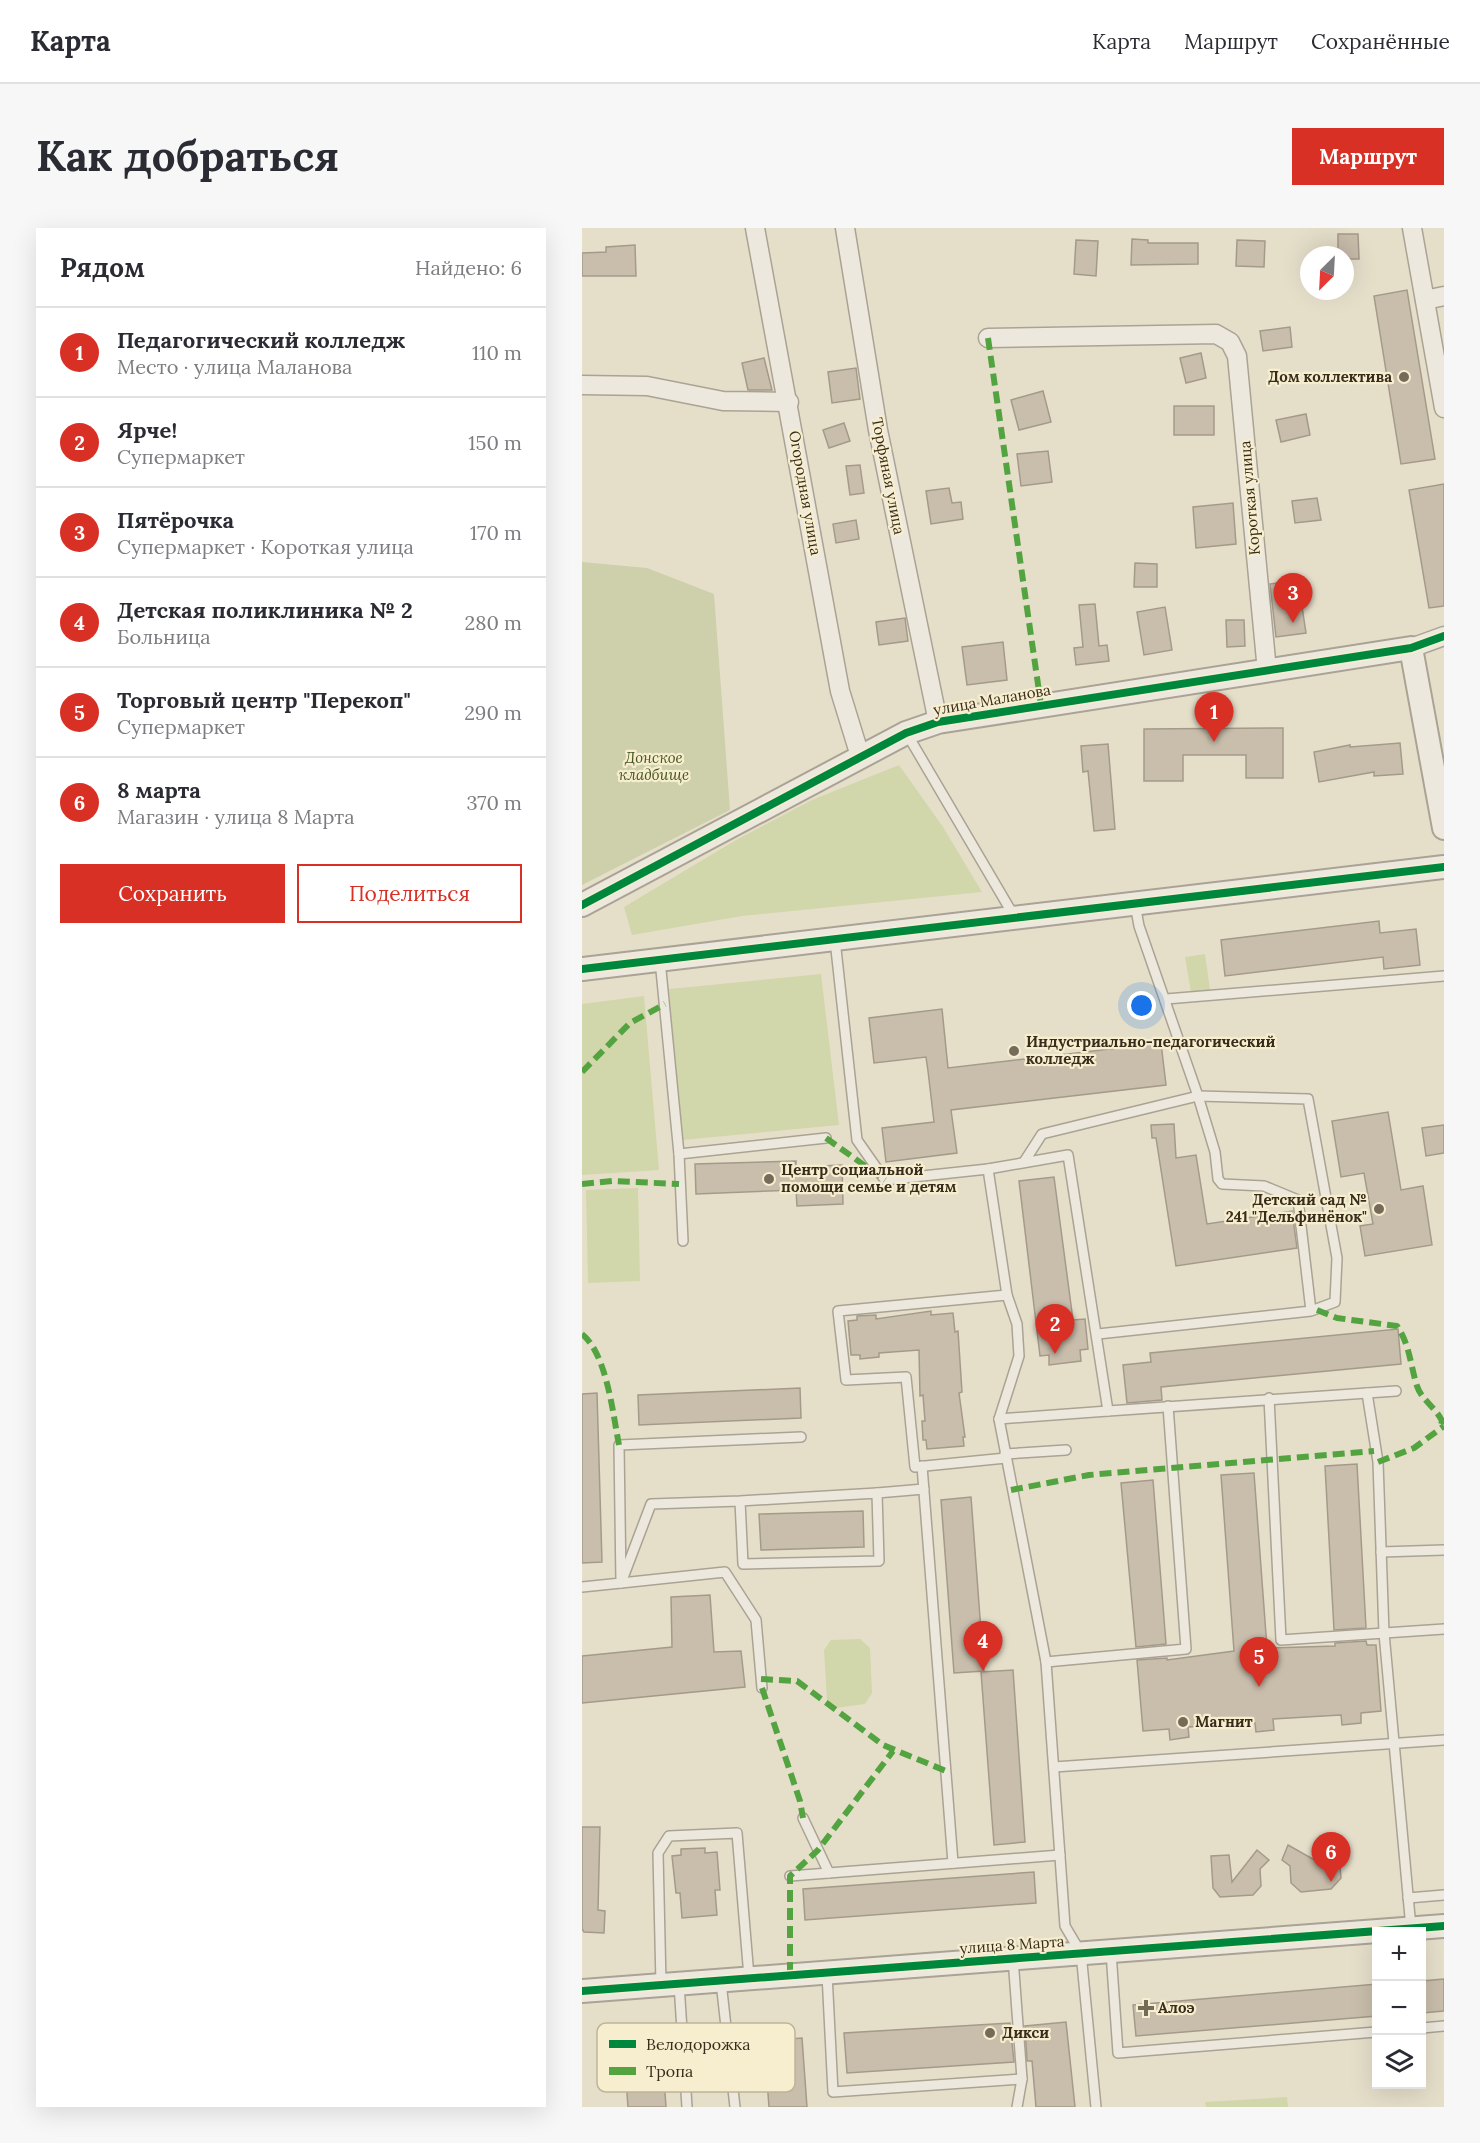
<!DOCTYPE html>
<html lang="ru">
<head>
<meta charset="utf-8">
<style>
  :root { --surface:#fff; --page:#f7f7f7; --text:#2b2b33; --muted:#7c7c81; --line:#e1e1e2; --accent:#d93025 }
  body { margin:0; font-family:Lora,serif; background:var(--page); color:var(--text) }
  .controls { position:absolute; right:18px; bottom:18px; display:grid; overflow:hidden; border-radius:0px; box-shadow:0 6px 24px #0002 }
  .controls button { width:54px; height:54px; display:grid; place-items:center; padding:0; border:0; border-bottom:2px solid var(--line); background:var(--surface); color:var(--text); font:30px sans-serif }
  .compass { position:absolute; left:718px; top:18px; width:54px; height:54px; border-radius:50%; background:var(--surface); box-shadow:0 6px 24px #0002; rotate:204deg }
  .you { position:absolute; left:560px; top:778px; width:21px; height:21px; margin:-15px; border:4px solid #fff; border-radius:50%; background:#1a73e8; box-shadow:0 0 0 9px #1a73e833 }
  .badge { display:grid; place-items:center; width:39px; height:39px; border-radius:50%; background:var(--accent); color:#fff; font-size:20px; font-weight:700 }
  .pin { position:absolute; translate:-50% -50px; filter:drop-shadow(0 2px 3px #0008) }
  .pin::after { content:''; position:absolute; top:32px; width:21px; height:18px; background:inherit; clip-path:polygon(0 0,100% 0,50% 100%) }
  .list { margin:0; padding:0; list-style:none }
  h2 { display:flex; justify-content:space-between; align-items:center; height:78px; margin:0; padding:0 24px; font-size:26px }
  h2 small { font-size:20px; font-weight:400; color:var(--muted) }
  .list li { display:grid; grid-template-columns:39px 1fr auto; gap:18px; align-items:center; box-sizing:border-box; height:90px; padding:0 24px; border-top:2px solid var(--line) }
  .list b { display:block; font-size:22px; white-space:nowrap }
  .list p { margin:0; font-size:20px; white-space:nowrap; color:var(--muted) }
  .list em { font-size:20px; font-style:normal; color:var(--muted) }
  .actions { display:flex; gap:12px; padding:18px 24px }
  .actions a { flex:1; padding:14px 0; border:2px solid var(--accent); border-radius:0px; text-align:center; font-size:21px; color:var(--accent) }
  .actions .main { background:var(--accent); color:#fff }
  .icon { flex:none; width:33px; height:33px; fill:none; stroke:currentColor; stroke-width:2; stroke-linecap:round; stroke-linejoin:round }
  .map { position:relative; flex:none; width:862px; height:1879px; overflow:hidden; border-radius:0px }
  header { display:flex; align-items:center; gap:36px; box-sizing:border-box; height:84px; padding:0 30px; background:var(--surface); border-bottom:2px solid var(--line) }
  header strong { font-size:28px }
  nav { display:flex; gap:33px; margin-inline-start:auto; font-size:21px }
  .intro { display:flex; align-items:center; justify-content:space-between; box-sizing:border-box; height:144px; padding:0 36px }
  h1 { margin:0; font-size:42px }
  .button { padding:15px 27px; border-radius:0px; background:var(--accent); color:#fff; font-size:21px; font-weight:700 }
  main { display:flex; gap:36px; padding:0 36px }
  aside { flex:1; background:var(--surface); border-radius:0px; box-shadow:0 6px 24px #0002 }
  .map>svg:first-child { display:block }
  .green { fill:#d2d6ab }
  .cemetery { fill:#cdd0ab }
  .building { fill:#c9bdab; stroke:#a59a8a; stroke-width:1.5 }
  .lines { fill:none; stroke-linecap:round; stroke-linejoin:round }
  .service-casing { stroke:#aaa394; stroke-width:12 }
  .minor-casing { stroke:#aaa394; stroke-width:21 }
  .tertiary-casing { stroke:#aaa394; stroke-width:26 }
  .service { stroke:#ede8dd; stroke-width:9 }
  .minor { stroke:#ede8dd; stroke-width:18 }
  .tertiary { stroke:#ede8dd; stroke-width:22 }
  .quiet { stroke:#53a441; stroke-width:6; stroke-dasharray:12 6; stroke-linecap:butt }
  .cycleway-casing { stroke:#f7eecf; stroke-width:11 }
  .cycleway { stroke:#00873e; stroke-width:8 }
  .poi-dot { fill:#756b59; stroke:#f7eecf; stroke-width:2 }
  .labels { text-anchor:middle; stroke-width:4.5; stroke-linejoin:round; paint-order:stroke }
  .poi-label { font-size:15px; font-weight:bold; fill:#382c1c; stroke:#f7eecf; text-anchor:start }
  .street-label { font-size:15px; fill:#382c1c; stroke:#f7eecf }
  .park-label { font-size:15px; font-style:italic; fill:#455621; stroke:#f7eecf }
  .key { fill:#f7eecf; stroke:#beb499; stroke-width:1.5 }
  .key-label { font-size:16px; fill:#382c1c }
</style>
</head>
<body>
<header>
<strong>Карта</strong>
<nav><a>Карта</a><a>Маршрут</a><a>Сохранённые</a></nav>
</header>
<div class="intro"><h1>Как добраться</h1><a class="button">Маршрут</a></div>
<main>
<aside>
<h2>Рядом<small>Найдено: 6</small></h2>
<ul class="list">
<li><span class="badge">1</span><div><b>Педагогический колледж</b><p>Место · улица Маланова</p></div><em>110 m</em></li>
<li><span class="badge">2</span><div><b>Ярче!</b><p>Супермаркет</p></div><em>150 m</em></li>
<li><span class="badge">3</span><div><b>Пятёрочка</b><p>Супермаркет · Короткая улица</p></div><em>170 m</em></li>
<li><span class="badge">4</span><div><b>Детская поликлиника № 2</b><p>Больница</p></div><em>280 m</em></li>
<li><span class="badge">5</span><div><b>Торговый центр &quot;Перекоп&quot;</b><p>Супермаркет</p></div><em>290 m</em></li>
<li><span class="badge">6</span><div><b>8 марта</b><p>Магазин · улица 8 Марта</p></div><em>370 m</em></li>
</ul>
<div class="actions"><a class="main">Сохранить</a><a>Поделиться</a></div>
</aside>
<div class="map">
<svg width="862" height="1879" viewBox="0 0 862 1879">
  <rect width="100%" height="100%" fill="#e5dfca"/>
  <!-- green -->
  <g class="green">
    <path d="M317,537l44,62 39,65 -240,24 -110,19 -8,-28 112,-67 76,-40z"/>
    <path d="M623,726l5,36 -19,2 -6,-35z"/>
    <path d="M239,746l18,151 -157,15 -13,-151z"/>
    <path d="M62,768l15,174 -77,5v-171z"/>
    <path d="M56,960l2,93 -52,2 -2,-93z"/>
    <path d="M278,1411l10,9 2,45 -7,11 -29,4 -9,-8 -3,-50 7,-10z"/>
    <path d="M705,1869l1,10h-82l-1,-5z"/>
  </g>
  <!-- cemetery -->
  <path class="cemetery" d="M0,334l65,6 67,26 16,216 -148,75z"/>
  <!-- building -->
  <g class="building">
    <path d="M756,6h20l1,25h-14v-4h-7z"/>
    <path d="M550,11l16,1v3h50v21l-67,1z"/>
    <path d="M494,12l22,1 -2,35 -22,-2z"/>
    <path d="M655,12l28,1 -1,26 -28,-1z"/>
    <path d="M53,17l1,31h-54v-23l24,-1v-5z"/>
    <path d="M825,62l28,169 -34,5 -27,-168z"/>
    <path d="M708,99l2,20 -29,4 -3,-20z"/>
    <path d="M619,125l5,25 -20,5 -6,-25z"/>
    <path d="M182,130l8,32h-24l-6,-27z"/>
    <path d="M274,140l4,31 -28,4 -4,-31z"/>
    <path d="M461,163l8,31 -32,8 -8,-30z"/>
    <rect x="592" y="178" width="40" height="29"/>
    <path d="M724,186l4,21 -29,7 -5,-22z"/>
    <path d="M262,195l6,18 -21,7 -6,-18z"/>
    <path d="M466,223l4,31 -31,4 -4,-32z"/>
    <path d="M278,237l4,28 -14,2 -4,-29z"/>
    <path d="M862,256v122l-15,2 -20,-118z"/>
    <path d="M367,260l3,15 9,-1 2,17 -32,5 -5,-33z"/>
    <path d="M735,270l4,22 -26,3 -3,-22z"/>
    <path d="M651,275l3,41 -40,4 -3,-41z"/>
    <path d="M274,292l3,19 -23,4 -3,-19z"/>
    <path d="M553,335l22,1v23h-23z"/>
    <path d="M716,352l8,53 -30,4 -6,-53z"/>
    <path d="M513,376l4,42 8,-1 2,16 -33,4 -2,-17 9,-1 -4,-42z"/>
    <path d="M583,379l7,43 -28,5 -7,-43z"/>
    <path d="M323,390l3,23 -29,4 -3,-23z"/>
    <path d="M644,392h18l1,26 -18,1z"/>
    <path d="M421,414l4,38 -40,5 -5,-38z"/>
    <path d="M701,500v50h-37v-23h-63v26h-39v-52z"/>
    <path d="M818,515l3,31 -29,2v-4l-55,10 -5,-30 36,-7v2z"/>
    <path d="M526,516l7,85 -21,2 -6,-60 -5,1 -2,-26z"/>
    <path d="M797,693l1,12 36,-4 4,36 -36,4 -1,-12 -158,19 -4,-36z"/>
    <path d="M360,781l6,59 213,-25 5,42 -215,25 6,43 -71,9 -4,-34 52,-6 -6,-51 -2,-14 -52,6 -5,-45z"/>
    <path d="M806,884l13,78 22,-4 9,59 -67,11 -5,-30 13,-2 -9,-51 -23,4 -9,-56z"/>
    <path d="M592,896l2,34 20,-3 11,69 85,-13 5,37 -121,18 -20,-128h-4l-1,-13z"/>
    <path d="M862,897v28l-18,3 -4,-28z"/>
    <path d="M214,933v6l46,-2 1,39 -46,2 -1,-16 -100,4 -1,-30z"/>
    <path d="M472,949l19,143 12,-1 3,30 -8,1 1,11 -32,4v-10l-9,1 -21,-175z"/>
    <path d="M349,1083v4l22,-2 2,19 3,-1 4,61 -3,1 6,44h-2l1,9 -37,3 -1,-9h-3l-1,-19h3l-2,-26 -3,1 -1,-46 -40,3v4l-19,2v-4h-9l-3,-34 9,-1v-4l19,-1v4z"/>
    <path d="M816,1101l3,35 -240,23 1,13 -35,3 -4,-38 28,-3 -1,-9z"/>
    <path d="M218,1160l1,30 -162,7 -1,-30z"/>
    <path d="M15,1165l5,169 -20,1v-169z"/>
    <path d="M775,1236l9,164 -32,2 -9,-164z"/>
    <path d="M672,1245l13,175 68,-2v-3l31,-2 1,4h9l5,66 -20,2v10l-19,2 -1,-10 -68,4 1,11 -18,2 -1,-9 -67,4 1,10 -19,3 -1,-11 -26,2 -6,-71 30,-2v2l67,-9 -13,-176z"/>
    <path d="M571,1252l13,164 -30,3 -15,-164z"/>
    <path d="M389,1269l13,174 -30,2 -13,-173z"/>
    <path d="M281,1283l1,36 -103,3 -2,-36z"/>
    <path d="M128,1367l4,57 27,-1 4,36 -163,16v-47l90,-9 -1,-50z"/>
    <path d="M431,1442l12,172 -31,3 -13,-173z"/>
    <path d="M0,1599h18l-2,83 7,1 -1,22 -20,-1 -2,-3z"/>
    <path d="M706,1617l37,21 -1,-20 14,-1 3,33 -10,11 -30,3 -10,-9 -1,-17 -8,-6z"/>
    <path d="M123,1620v5l12,-1 3,38h-5l2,25 -35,3 -2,-25h-4l-4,-37 9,-1v-6z"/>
    <path d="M675,1622l12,10 -9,9 1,17 -8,9 -33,2 -7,-9 -2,-32 18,-1 3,27z"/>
    <path d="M452,1644l2,31 -231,17 -2,-31z"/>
    <path d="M862,1751v32l-22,2v-32z"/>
    <path d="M795,1756v32l-241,20 -3,-31z"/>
    <path d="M484,1794l9,85h-39l-4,-46h-5l-2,-35z"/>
    <path d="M428,1795l4,39 -167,11 -3,-40z"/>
    <path d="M79,1807l5,72h-38l-5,-69z"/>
    <path d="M220,1810l5,69h-38l-5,-66z"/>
  </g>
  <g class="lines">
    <defs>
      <g id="service">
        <path d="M325,506l107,182"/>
        <path d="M253,712l22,200 28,40 103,-11 19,126 10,29 2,32 -20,63 47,243 19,264 16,27 15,154"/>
        <path d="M78,732l19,194 4,87"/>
        <path d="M584,771l278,-23"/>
        <path d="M97,926l147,-16"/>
        <path d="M442,934l18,-28 156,-38 -59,-170 -4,-22"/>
        <path d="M406,941l80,-14 40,256 -109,8"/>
        <path d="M516,1106l213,-23 24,-9 2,-44 -29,-159 -110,-3 17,56 3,27 4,5 42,2 34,14 13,111"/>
        <path d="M785,1165l11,69 6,171 27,295"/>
        <path d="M687,1170l12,242 163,-11"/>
        <path d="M526,1183l288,-20"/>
        <path d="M423,1226l61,-4"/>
        <path d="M424,1230l-91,9 -9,-90 -60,3 -8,-69 169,-16"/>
        <path d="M340,1238l31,397"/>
        <path d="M295,1265l47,-4"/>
        <path d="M158,1273l137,-8 2,68 -136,3 -3,-63 -89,3 -30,79 104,-11 31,48 6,68"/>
        <path d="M799,1324l63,-2"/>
        <path d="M0,1359l39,-4 -2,-138 182,-8"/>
        <path d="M464,1434l140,-13 -18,-243"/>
        <path d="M472,1539l390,-27"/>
        <path d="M221,1590l26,55"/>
        <path d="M208,1648l270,-21"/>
        <path d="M826,1670l36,-3"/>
        <path d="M529,1724l7,101 258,-21"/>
        <path d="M431,1730l9,121 -5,28"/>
        <path d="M245,1746l6,118 189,-13"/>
        <path d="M139,1754l14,125"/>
        <path d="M79,1756l-3,-131 11,-17 68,-3 12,144"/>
        <path d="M97,1756l8,123"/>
        <path d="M840,1800l22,-2"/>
      </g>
      <g id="minor">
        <path d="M173,0l85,463 20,65"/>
        <path d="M263,0l33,202 60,292"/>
        <path d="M830,0l32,180"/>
        <path d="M843,72l19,-4"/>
        <path d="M406,110l228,-4 14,8 7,14 30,315"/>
        <path d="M0,157l65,1 76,15 66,1"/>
        <path d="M829,420l33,-12"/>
      </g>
      <g id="tertiary">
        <path d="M0,677l324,-172 32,-11 473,-74 33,180"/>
        <path d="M0,741l862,-102"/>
        <path d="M0,1763l862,-65"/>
      </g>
    </defs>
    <!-- service casing -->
    <use href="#service" class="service-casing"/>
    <!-- minor casing -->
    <use href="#minor" class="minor-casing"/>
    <!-- tertiary casing -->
    <use href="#tertiary" class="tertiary-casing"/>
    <!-- service -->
    <use href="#service" class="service"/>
    <!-- minor -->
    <use href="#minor" class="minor"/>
    <!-- tertiary -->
    <use href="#tertiary" class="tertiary"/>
    <!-- quiet -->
    <g class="quiet">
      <path d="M406,110l53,367"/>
      <path d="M0,844l48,-49 35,-19"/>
      <path d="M244,910l59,42"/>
      <path d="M0,956l30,-3 67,3"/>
      <path d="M735,1082l20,8 60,8c13,19 13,38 20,60 4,13 19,22 25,35l-2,8"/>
      <path d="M0,1106c25,20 31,81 37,111"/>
      <path d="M796,1234l36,-14 30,-22"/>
      <path d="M429,1262l78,-15 285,-24"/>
      <path d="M179,1451l36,2 86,64 63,26"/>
      <path d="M180,1460l38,113 3,17"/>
      <path d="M208,1746v-98l28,-26 75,-99"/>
    </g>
    <defs>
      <g id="cycleway">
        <path d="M0,677l324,-172 32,-11 473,-74 33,-12"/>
        <path d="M0,741l862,-102"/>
        <path d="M0,1763l862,-65"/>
      </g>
    </defs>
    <!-- cycleway casing -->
    <use href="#cycleway" class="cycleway-casing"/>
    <!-- cycleway -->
    <use href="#cycleway" class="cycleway"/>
  </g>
  <!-- markers -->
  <g class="poi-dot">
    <circle cx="822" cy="149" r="6"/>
    <circle cx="432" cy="823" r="6"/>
    <circle cx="187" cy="951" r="6"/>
    <circle cx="797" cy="981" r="6"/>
    <circle cx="601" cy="1494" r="6"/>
    <path d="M561 1771h6v6h6v6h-6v6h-6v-6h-6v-6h6z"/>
    <circle cx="408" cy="1805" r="6"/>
  </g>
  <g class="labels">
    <!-- poi labels -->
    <g class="poi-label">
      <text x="810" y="154" text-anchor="end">Дом коллектива</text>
      <text x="444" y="819">Индустриально-педагогический<tspan x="444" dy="17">колледж</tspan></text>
      <text x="199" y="947">Центр социальной<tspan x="199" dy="17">помощи семье и детям</tspan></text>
      <text x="785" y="977" text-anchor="end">Детский сад №<tspan x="785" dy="17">241 "Дельфинёнок"</tspan></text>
      <text x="613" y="1499">Магнит</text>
      <text x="576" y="1785">Алоэ</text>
      <text x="420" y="1810">Дикси</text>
    </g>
    <!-- street labels -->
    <g class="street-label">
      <text transform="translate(306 248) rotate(79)" y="5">Торфяная улица</text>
      <text transform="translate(223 265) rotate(80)" y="5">Огородная улица</text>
      <text transform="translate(668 270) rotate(-95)" y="5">Короткая улица</text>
      <text transform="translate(410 472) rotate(-10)" y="5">улица Маланова</text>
      <text transform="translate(430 1717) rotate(-4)" y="5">улица 8 Марта</text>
    </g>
    <!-- park labels -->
    <g class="park-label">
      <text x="72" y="535">Донское<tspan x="72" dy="17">кладбище</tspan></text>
    </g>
  </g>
  <!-- legend -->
  <rect x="15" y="1795" width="198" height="69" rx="9" class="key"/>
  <rect x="27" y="1812" width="27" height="8" fill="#00873e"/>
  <rect x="27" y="1839" width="27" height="8" fill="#53a441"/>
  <g class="key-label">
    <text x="64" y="1822">Велодорожка</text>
    <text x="64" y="1849">Тропа</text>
  </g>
</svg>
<div class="controls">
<button>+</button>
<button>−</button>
<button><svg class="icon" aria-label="layers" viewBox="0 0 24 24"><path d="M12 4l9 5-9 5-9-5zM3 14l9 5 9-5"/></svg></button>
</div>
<svg class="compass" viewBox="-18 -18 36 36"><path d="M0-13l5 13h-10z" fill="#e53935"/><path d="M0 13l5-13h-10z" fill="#7c7c81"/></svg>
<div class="you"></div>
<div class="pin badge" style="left:632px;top:514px">1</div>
<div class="pin badge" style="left:473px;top:1126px">2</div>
<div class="pin badge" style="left:711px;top:395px">3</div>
<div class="pin badge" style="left:401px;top:1443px">4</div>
<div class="pin badge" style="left:677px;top:1459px">5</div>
<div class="pin badge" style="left:749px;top:1654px">6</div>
</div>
</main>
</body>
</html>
